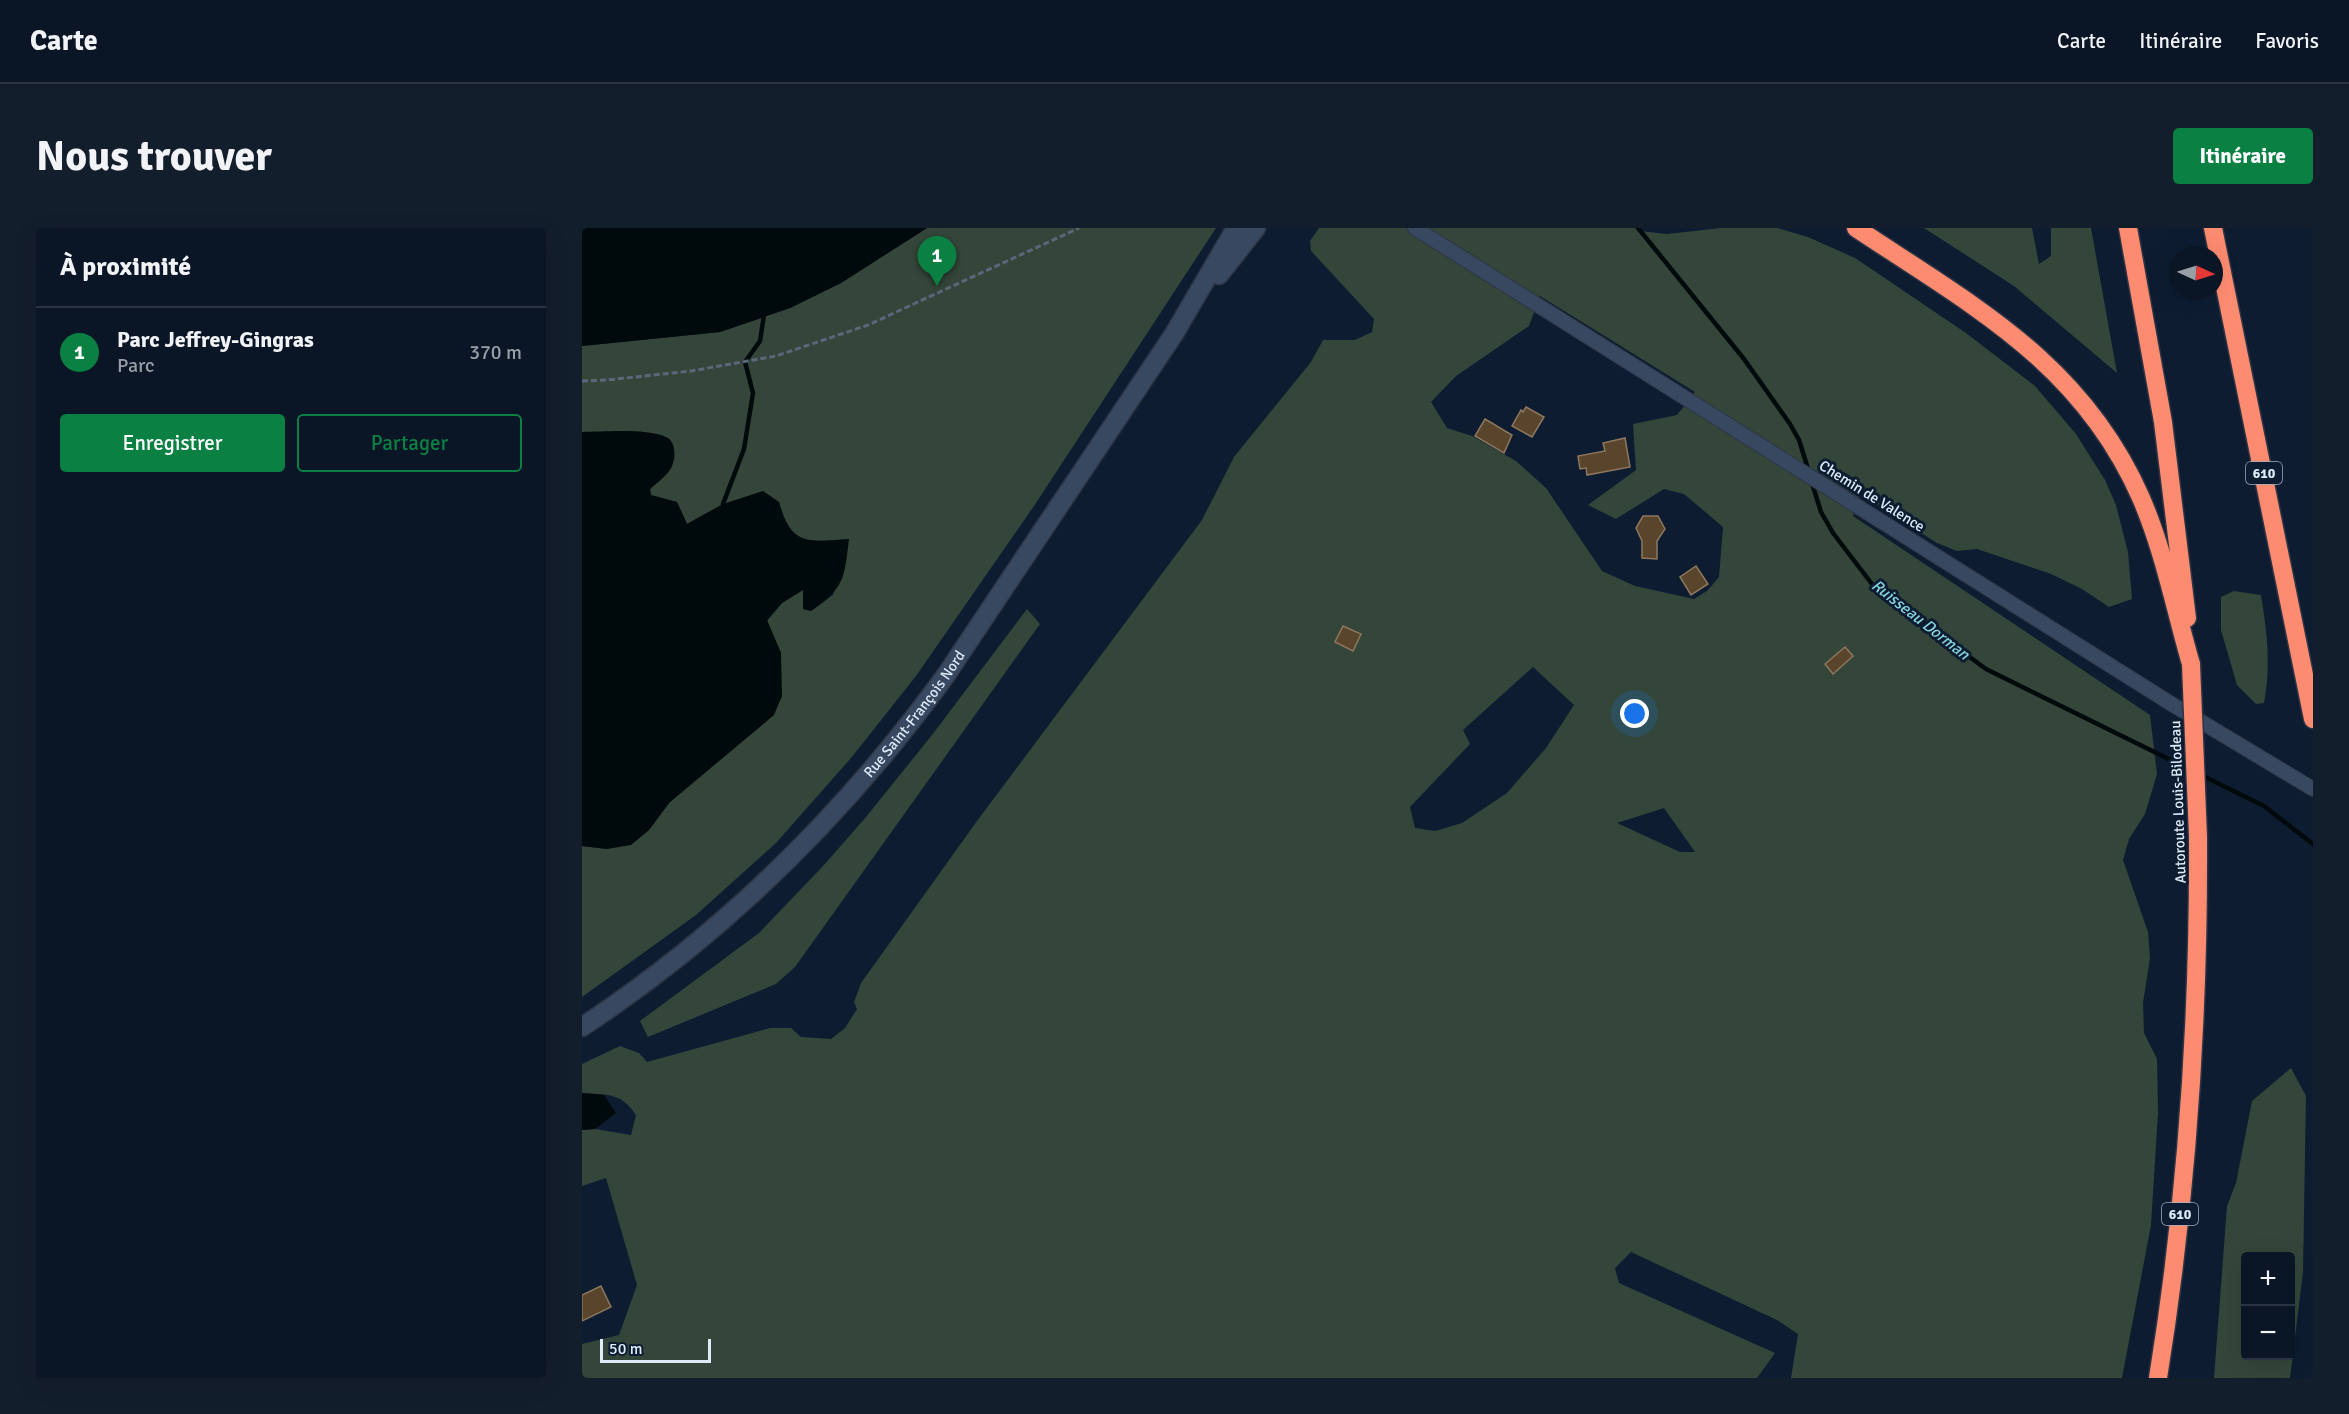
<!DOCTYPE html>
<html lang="fr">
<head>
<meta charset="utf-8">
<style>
  :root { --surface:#0a1525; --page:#131e2d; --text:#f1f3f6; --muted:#999fa7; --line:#2a3442; --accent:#0b8043 }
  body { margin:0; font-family:Signika,sans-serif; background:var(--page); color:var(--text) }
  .controls { position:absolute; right:18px; bottom:18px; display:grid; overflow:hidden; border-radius:6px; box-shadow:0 6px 24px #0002 }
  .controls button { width:54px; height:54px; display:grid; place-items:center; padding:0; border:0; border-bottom:2px solid var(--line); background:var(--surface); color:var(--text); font:30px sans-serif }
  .compass { position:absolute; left:1587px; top:18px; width:54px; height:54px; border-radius:50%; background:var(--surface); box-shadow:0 6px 24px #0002; rotate:94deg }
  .scale { position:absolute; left:18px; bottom:15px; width:111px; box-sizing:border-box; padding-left:6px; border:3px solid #e0ebfa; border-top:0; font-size:16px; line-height:21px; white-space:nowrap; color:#e0ebfa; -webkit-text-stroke:4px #0d1c31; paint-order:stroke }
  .you { position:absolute; left:1053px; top:486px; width:21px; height:21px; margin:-15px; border:4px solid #fff; border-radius:50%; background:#1a73e8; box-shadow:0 0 0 9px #1a73e833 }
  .badge { display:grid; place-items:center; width:39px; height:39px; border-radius:50%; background:var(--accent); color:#fff; font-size:20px; font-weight:700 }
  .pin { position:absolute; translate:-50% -50px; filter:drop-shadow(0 2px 3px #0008) }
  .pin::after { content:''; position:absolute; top:32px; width:21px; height:18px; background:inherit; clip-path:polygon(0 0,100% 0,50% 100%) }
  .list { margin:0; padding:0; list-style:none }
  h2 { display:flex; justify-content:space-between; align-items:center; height:78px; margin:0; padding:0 24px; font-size:26px }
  h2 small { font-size:20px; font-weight:400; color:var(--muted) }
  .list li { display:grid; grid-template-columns:39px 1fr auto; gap:18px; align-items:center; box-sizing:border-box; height:90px; padding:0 24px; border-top:2px solid var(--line) }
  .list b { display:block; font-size:22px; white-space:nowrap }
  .list p { margin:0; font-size:20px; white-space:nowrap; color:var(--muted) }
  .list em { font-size:20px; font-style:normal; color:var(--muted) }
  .actions { display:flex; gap:12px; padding:18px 24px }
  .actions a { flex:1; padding:14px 0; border:2px solid var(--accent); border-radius:6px; text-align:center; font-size:21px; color:var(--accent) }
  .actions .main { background:var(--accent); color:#fff }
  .map { position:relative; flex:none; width:1731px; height:1150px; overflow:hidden; border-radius:6px }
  header { display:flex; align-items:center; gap:36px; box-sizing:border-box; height:84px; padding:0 30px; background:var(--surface); border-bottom:2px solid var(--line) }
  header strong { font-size:28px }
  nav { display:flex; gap:33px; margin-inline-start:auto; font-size:21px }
  .intro { display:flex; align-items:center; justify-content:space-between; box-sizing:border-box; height:144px; padding:0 36px }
  h1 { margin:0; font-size:42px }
  .button { padding:15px 27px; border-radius:6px; background:var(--accent); color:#fff; font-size:21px; font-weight:700 }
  main { display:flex; gap:36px; padding:0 36px }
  aside { flex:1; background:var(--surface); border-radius:6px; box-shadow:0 6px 24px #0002 }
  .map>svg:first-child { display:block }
  .green { fill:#34463a; fill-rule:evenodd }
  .water { fill:#00090b }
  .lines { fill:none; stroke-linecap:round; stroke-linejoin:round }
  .stream { stroke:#00090b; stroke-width:4.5 }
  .building { fill:#59442c; stroke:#8e775e; stroke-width:1.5 }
  .street-casing { stroke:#2d3445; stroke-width:16 }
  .secondary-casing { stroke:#2d3445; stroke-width:21 }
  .highway-casing { stroke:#2d3445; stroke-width:21 }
  .path { stroke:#5a677a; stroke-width:3; stroke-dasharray:6 3; stroke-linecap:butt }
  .street { stroke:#374860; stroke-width:14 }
  .secondary { stroke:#374860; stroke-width:18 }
  .highway { stroke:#fc8b70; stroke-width:18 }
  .highway-bridge-casing { stroke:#2d3445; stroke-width:21; stroke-linecap:butt }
  .highway-bridge { stroke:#fc8b70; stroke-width:18 }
  .labels { text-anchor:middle; stroke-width:6; stroke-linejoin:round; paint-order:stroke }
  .shield { fill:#0d1c31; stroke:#a1adbe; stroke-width:1.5 }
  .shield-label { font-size:14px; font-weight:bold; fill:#e0ebfa }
  .street-label { font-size:15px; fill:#e0ebfa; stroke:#0d1c31 }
  .water-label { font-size:16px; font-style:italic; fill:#86d4db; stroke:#0d1c31 }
</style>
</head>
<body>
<header>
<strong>Carte</strong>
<nav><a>Carte</a><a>Itinéraire</a><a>Favoris</a></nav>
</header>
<div class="intro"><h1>Nous trouver</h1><a class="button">Itinéraire</a></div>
<main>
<aside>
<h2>À proximité<small></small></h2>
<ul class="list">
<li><span class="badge">1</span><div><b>Parc Jeffrey-Gingras</b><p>Parc</p></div><em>370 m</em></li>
</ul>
<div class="actions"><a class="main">Enregistrer</a><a>Partager</a></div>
</aside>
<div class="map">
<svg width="1731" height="1150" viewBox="0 0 1731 1150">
  <rect width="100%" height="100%" fill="#0d1c31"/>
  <!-- green -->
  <g class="green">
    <path d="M345,0h289l-182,278 -118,170 -65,82 -75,85 -80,72 -114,82v-151l25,3 42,-19 132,-177 -14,-32 15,-18 22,-14 -1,20 8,2 22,-16 15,-56c-40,3 -57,7 -69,-37l-56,2 -36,20 -10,-22 -26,-6 -1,-7 22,-22 -37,-35h-53v-86l138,-14 70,-24 51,-25z"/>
    <path d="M737,0h319l2,3 27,3 54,-6h56l31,9 47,21 111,75 69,53 41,48 29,46 11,25 12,47 4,47 -23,8 -27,-18 -31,-15 -74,-25 -20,2 -20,-8 -77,-49 -7,22 297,199 7,59 -12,40 -16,25 -6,21 25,72 2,26 -7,45 1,30 13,26 1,54 -7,112 -29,153h-331l7,-44 -21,-14 -146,-68 -16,16 4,15 156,70 -18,25h-1175v-34l37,-9 18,-50 -31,-107 -24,8v-56l13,-1 36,6 5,-20c-15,-23 -29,-20 -54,-22v-29l38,-18 19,7 8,9 123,-34h21l10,9 30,2 14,-11 12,-19 -3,-7 7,-19 116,-162 225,-301 32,-63 77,-95 12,-22h32l17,-8 2,-13 -63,-68 -1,-10zM958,68l155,96 -18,23 -44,9 3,46 -48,35 28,14 48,-30 20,5 39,33 -4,50 -12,14 -13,8 -59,-13 -33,-15 -56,-83 -30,-27 -44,-25 -25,-8 -16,-26 25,-26 73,-50zM951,439l41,38 -28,43 -39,45 -45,30 -27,8 -20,-3 -5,-21 60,-63 -7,-14zM1082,580l31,44h-15l-63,-29z"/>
    <path d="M1342,0h108l7,36 12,-8v-28h40l26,145 -103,-87z"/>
    <path d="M1652,363l27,4c6,39 10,69 3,108l-8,1 -19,-19 -16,-55v-33z"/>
    <path d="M445,381l13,15 -245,343 -19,17 -128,53 -8,-16 119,-88 65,-68 42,-48 66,-82z"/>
    <path d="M1709,840l15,28 -3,176 -13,106h-76l13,-172 9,-23 16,-82zM1664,1028h44v100h-44z"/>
  </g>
  <!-- water -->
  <g class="water">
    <path d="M0,0h345l-86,55 -51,25 -70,24 -138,14z"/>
    <path d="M0,204c22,0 64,-4 84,5 10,4 10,20 6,29 -3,8 -15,17 -22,23l1,6 26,7 10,22 36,-20 40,-13 16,11c12,45 29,40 70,37 -5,40 -4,48 -38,72l-8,-2v-19l-21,13 -15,17 14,33 1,43 -8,19 -105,88 -20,27 -18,15 -24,4 -25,-3z"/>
    <path d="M0,865l22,2 12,18 -21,16 -13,1z"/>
  </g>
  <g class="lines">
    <!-- stream -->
    <g class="stream">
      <path d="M1056,0l106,131 46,65 9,16 10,32"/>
      <path d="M1229,252l10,32 12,21 42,55 111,81 205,101"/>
      <path d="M141,276l21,-55 9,-56 -8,-31 15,-21 4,-26"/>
      <path d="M1619,547l63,31 49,38"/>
    </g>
  </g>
  <!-- building -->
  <g class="building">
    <path d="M944,179l18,10 -12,20 -20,-11 9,-16 2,2z"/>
    <path d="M903,191l27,16 -8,18 -29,-17z"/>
    <path d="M1043,210l5,29 -43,8 -1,-7 -6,1 -2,-13 27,-5 -2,-8z"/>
    <path d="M1061,288h15l7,13 -8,12v18l-15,-1v-17l-6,-13z"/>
    <path d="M1114,338l12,18 -17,11 -11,-18z"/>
    <path d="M761,398l18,8 -8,17 -18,-9z"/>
    <path d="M1263,419l8,9 -20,18 -8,-10z"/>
    <path d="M19,1058l10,21 -29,14v-26z"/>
  </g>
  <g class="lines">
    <defs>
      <path id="street" d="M833,0l755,475 143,86"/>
      <g id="secondary">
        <path d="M637,47l37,-47"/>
        <path id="s1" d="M0,799c144,-95 263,-213 364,-352l228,-341 62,-106"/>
      </g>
      <g id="highway">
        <path d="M1274,0c117,78 226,135 285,270 23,53 34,111 50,166"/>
        <path d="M1546,0l35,194 24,196"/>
        <path d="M1631,0l100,491"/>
        <path d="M1576,1150c29,-179 41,-360 40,-541"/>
      </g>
    </defs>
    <!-- street casing -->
    <use href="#street" class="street-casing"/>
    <!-- secondary casing -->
    <use href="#secondary" class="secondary-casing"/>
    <!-- highway casing -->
    <use href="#highway" class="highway-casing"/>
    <!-- path -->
    <path class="path" d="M0,153l25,-1 84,-9 85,-15 92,-31 211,-97"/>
    <!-- street -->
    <use href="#street" class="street"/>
    <!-- secondary -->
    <use href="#secondary" class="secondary"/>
    <!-- highway -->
    <use href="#highway" class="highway"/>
    <defs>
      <path id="highway-bridge" d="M1609,436l7,173"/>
    </defs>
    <!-- highway-bridge casing -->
    <use href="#highway-bridge" class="highway-bridge-casing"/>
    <!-- highway-bridge -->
    <use href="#highway-bridge" class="highway-bridge"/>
  </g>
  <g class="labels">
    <!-- shield labels -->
    <g class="shield">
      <rect x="1664" y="234" width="36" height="22" rx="4.5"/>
      <rect x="1580" y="975" width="36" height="22" rx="4.5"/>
    </g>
    <g class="shield-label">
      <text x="1682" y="250">610</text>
      <text x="1598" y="991">610</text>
    </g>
    <!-- street labels -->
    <g class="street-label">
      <text transform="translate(1290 268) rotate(32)" y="5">Chemin de Valence</text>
      <text dy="5" stroke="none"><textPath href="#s1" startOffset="459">Rue Saint-François Nord</textPath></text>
      <text transform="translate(1596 574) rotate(-92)" y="5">Autoroute Louis-Bilodeau</text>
    </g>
    <!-- water labels -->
    <g class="water-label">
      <text transform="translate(1339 391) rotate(38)" y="6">Ruisseau Dorman</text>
    </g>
  </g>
</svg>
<div class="controls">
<button>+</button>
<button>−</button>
</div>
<svg class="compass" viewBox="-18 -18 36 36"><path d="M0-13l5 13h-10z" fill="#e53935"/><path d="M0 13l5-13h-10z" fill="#999fa7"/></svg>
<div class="scale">50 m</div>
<div class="you"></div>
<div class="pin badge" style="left:355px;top:58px">1</div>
</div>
</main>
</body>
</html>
